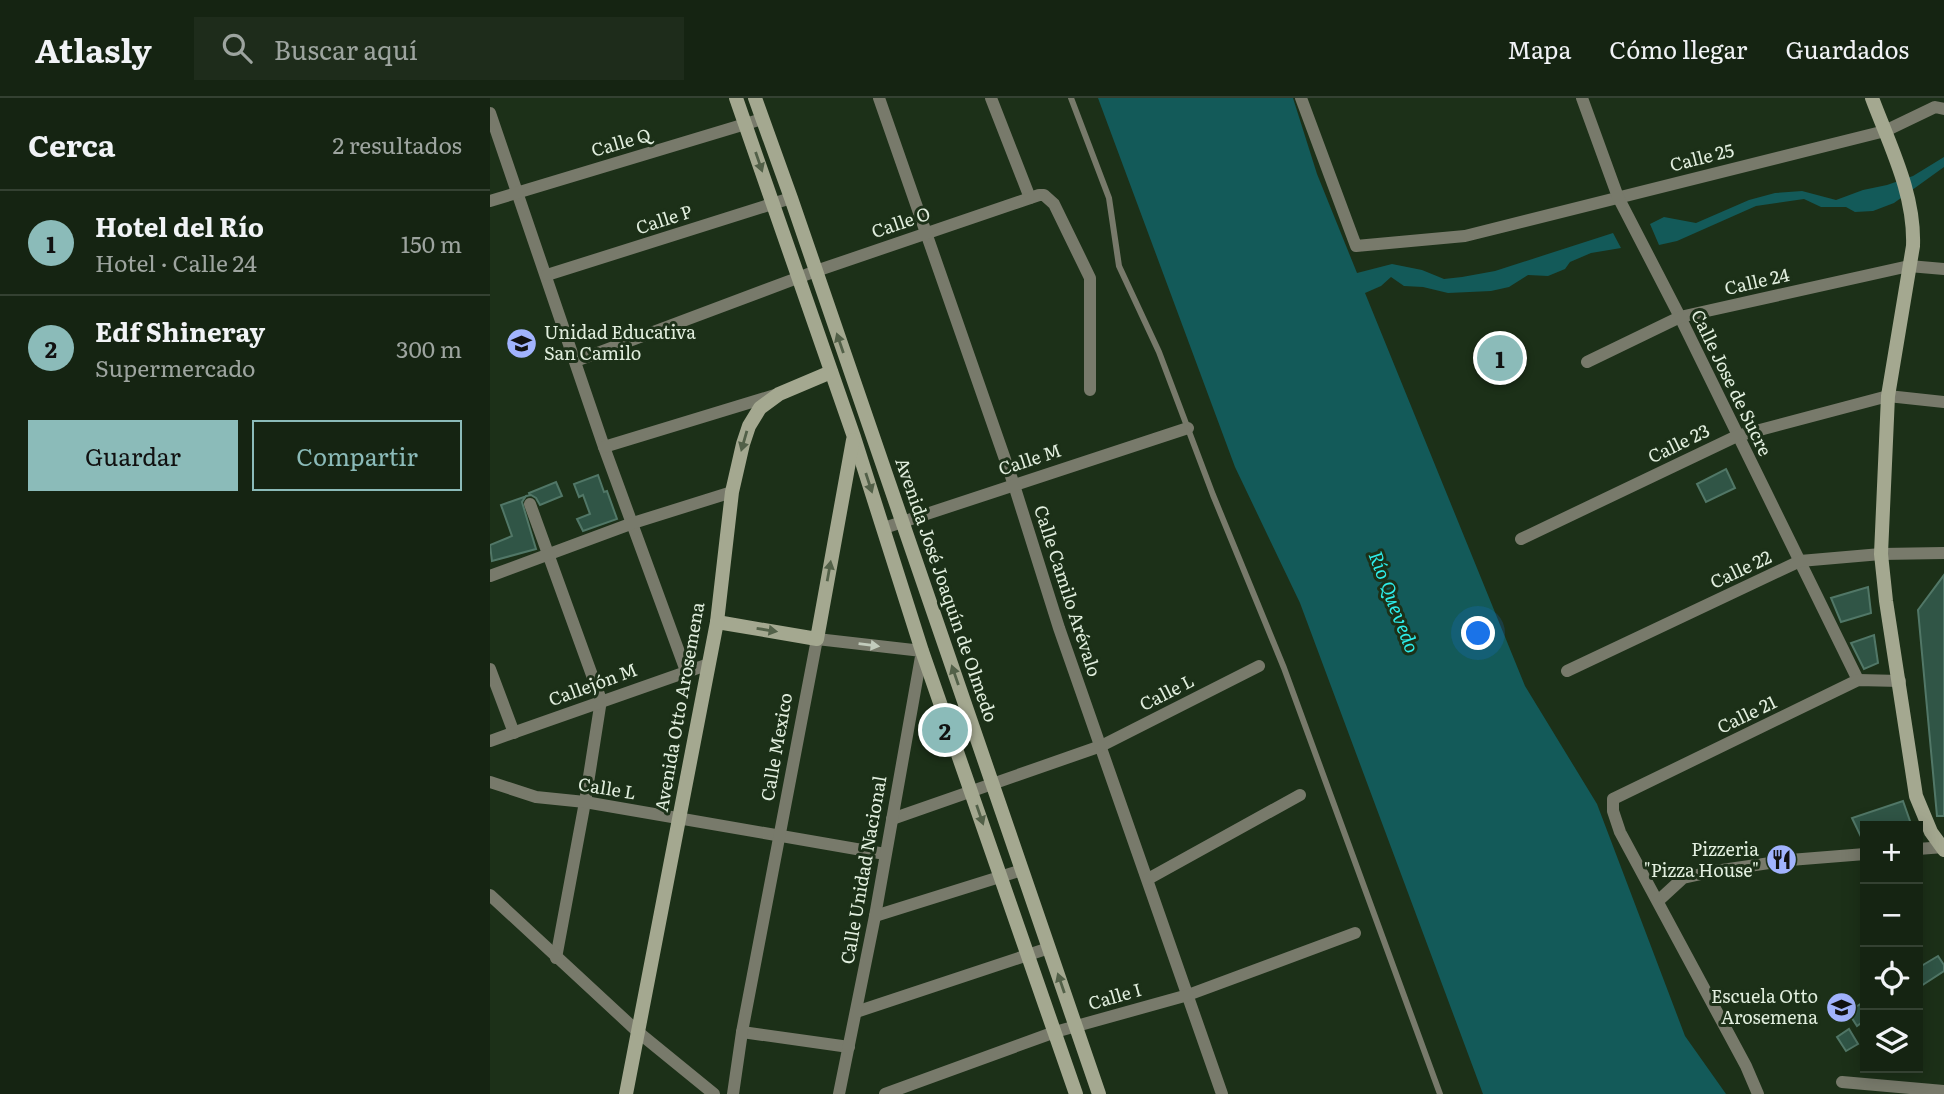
<!DOCTYPE html>
<html lang="es">
<head>
<meta charset="utf-8">
<style>
  :root { --surface:#152412; --page:#1e2c1b; --text:#f1f3f6; --muted:#9da49f; --line:#344132; --accent:#8bbbb9 }
  body { margin:0; font-family:Literata,serif; background:var(--page); color:var(--text) }
  .controls { position:absolute; right:21px; bottom:21px; display:grid; overflow:hidden; border-radius:0px; box-shadow:0 4px 18px #0003 }
  .controls button { width:63px; height:63px; display:grid; place-items:center; padding:0; border:0; border-bottom:2px solid var(--line); background:var(--surface); color:var(--text); font:35px sans-serif }
  .you { position:absolute; left:989px; top:536px; width:24px; height:24px; margin:-18px; border:5px solid #fff; border-radius:50%; background:#1a73e8; box-shadow:0 0 0 10px #1a73e833 }
  .badge { display:grid; place-items:center; width:46px; height:46px; border-radius:50%; background:var(--accent); color:#111; font-size:23px; font-weight:700 }
  .pin { position:absolute; translate:-50% -50%; border:4px solid #fff; box-shadow:0 2px 7px #0006 }
  .list { margin:0; padding:0; list-style:none }
  h2 { display:flex; justify-content:space-between; align-items:center; height:91px; margin:0; padding:0 28px; font-size:30px }
  h2 small { font-size:23px; font-weight:400; color:var(--muted) }
  .list li { display:grid; grid-template-columns:46px 1fr auto; gap:21px; align-items:center; box-sizing:border-box; height:105px; padding:0 28px; border-top:2px solid var(--line) }
  .list b { display:block; font-size:26px; white-space:nowrap }
  .list p { margin:0; font-size:23px; white-space:nowrap; color:var(--muted) }
  .list em { font-size:23px; font-style:normal; color:var(--muted) }
  .actions { display:flex; gap:14px; padding:21px 28px }
  .actions a { flex:1; padding:16px 0; border:2px solid var(--accent); border-radius:0px; text-align:center; font-size:24px; color:var(--accent) }
  .actions .main { background:var(--accent); color:#111 }
  .icon { flex:none; width:38px; height:38px; fill:none; stroke:currentColor; stroke-width:2; stroke-linecap:round; stroke-linejoin:round }
  .map { position:relative; flex:none; width:1454px; height:996px; overflow:hidden }
  header { display:flex; align-items:center; gap:42px; box-sizing:border-box; height:98px; padding:0 35px; background:var(--surface); border-bottom:2px solid var(--line) }
  header strong { font-size:33px }
  nav { display:flex; gap:38px; margin-inline-start:auto; font-size:24px }
  .search { width:490px; height:63px; background:var(--page); display:flex; align-items:center; gap:18px; box-sizing:border-box; padding:0 24px; border-radius:0px; color:var(--muted); font-size:26px }
  main { display:flex }
  aside { flex:1; background:var(--surface) }
  .map>svg:first-child { display:block }
  .water { fill:#135a59 }
  .building { fill:#305546; stroke:#517767; stroke-width:2 }
  .lines { fill:none; stroke-linecap:round; stroke-linejoin:round }
  .service { stroke:#787a6b; stroke-width:6 }
  .minor { stroke:#787a6b; stroke-width:12 }
  .secondary { stroke:#a4a890; stroke-width:14 }
  .oneway { fill:#526048 }
  .oneway2 { fill:#c2cbbc }
  .labels { text-anchor:middle; stroke-width:6; stroke-linejoin:round; paint-order:stroke }
  .street-label { font-size:18px; fill:#e1eede; stroke:#1c3018 }
  .poi-label { font-size:18px; fill:#e1eede; stroke:#1c3018; text-anchor:end }
  .water-label { font-size:19px; font-style:italic; fill:#2deeeb; stroke:#1c3018 }
</style>
</head>
<body>
<header>
<strong>Atlasly</strong>
<div class="search"><svg class="icon" aria-label="search" viewBox="0 0 24 24"><circle cx="10" cy="10" r="6"/><path d="M15 15l6 6"/></svg>Buscar aquí</div>
<nav><a>Mapa</a><a>Cómo llegar</a><a>Guardados</a></nav>
</header>
<main>
<aside>
<h2>Cerca<small>2 resultados</small></h2>
<ul class="list">
<li><span class="badge">1</span><div><b>Hotel del Río</b><p>Hotel · Calle 24</p></div><em>150 m</em></li>
<li><span class="badge">2</span><div><b>Edf Shineray</b><p>Supermercado</p></div><em>300 m</em></li>
</ul>
<div class="actions"><a class="main">Guardar</a><a>Compartir</a></div>
</aside>
<div class="map">
<svg width="1454" height="996" viewBox="0 0 1454 996">
  <rect width="100%" height="100%" fill="#1c3018"/>
  <!-- water -->
  <g class="water">
    <path d="M608,0h195l24,76 40,99 35,-9 30,6 22,9 18,-2 33,-6 118,-38 8,15 -30,5 -21,9 -5,7 -17,7 -20,-1 -19,12 -18,4 -43,2 -25,-6 -19,-1 -13,-9 -10,9 -16,7 160,393 72,118 88,232 41,58h-243l-183,-491 -65,-136z"/>
    <path d="M1454,59v10l-50,36 -21,8 -18,1 -9,-5h-25l-17,-8 -48,7 -79,35 -18,4 -9,-21 14,-7 32,6 53,-23 26,-7 27,-2 34,9 27,-10 24,-5 26,-9z"/>
  </g>
  <!-- building -->
  <g class="building">
    <path d="M1236,371l9,19 -29,14 -9,-18z"/>
    <path d="M108,377l6,17 3,-1 10,28 -34,12 -6,-12 13,-5 -7,-19 -4,2 -5,-13z"/>
    <path d="M66,384l6,14 -22,9 -4,-7 -5,-3 -5,1 -4,6 14,47 -44,12 -2,-16 22,-9 -11,-31 29,-10 -1,-2z"/>
    <path d="M1454,477v241h-7l-19,-206z"/>
    <path d="M1378,489l3,26 -30,9 -10,-24z"/>
    <path d="M1384,537l4,28 -14,6 -13,-26z"/>
    <path d="M1413,703l8,23 -5,2h-41v19l-13,-27z"/>
    <path d="M1448,858l6,9v6l-26,17v-20z"/>
    <path d="M1375,903v19l-8,6 -9,-14z"/>
    <path d="M1359,931l9,15 -12,7 -9,-14z"/>
  </g>
  <g class="lines">
    <!-- service -->
    <path class="service" d="M581,0l38,100 10,68 40,86 54,143 71,173 156,426"/>
    <!-- minor -->
    <g class="minor">
      <path d="M389,0l135,387 45,143 163,466"/>
      <path d="M501,0l39,100"/>
      <path d="M811,0l55,148 109,-10 420,-105 50,-24 9,2"/>
      <path d="M1092,0l36,99 62,120 178,363"/>
      <path d="M0,15l114,334 82,224"/>
      <path d="M0,103l272,-82"/>
      <path d="M57,177l244,-77"/>
      <path d="M86,263l240,-90 223,-76h5l10,9 36,74v112"/>
      <path d="M1097,264l93,-45 229,-51 35,3"/>
      <path d="M114,349l171,-52"/>
      <path d="M40,406l71,196 -16,102 -29,156"/>
      <path d="M394,430l304,-100"/>
      <path d="M1031,441l216,-103 151,-40 56,6"/>
      <path d="M0,478l143,-53 99,-31"/>
      <path d="M0,571l24,64"/>
      <path d="M1077,573l233,-110 81,-7 63,-1"/>
      <path d="M0,643l219,-77"/>
      <path d="M0,684l46,15 49,5 300,52"/>
      <path d="M402,721l209,-73 158,-80"/>
      <path d="M1428,751l26,-2"/>
      <path d="M658,781l152,-84"/>
      <path d="M0,797l148,137 76,62"/>
      <path d="M1168,803l25,-23 32,-7 75,-11 75,-6"/>
      <path d="M385,818l147,-46"/>
      <path d="M366,914l193,-64"/>
      <path d="M252,934l107,15"/>
      <path d="M1352,984l102,9"/>
      <path d="M243,996l9,-62 75,-393 105,12 -47,265 -36,178"/>
      <path d="M395,996l170,-62 133,-37 167,-62"/>
      <path d="M1268,996l-12,-28 -126,-234 -7,-21v-12l245,-119 42,1"/>
    </g>
    <!-- secondary -->
    <g class="secondary">
      <path d="M246,0l118,339 68,214 154,443"/>
      <path d="M265,0l36,100 308,896"/>
      <path d="M1382,0c18,48 43,96 41,148l-25,150 -7,158 5,47 30,195 15,36 13,18"/>
      <path d="M227,524l100,17 36,-199"/>
      <path d="M136,996l91,-472 15,-130 11,-48 6,-18 11,-18 19,-14 52,-22"/>
    </g>
  </g>
  <!-- one-way arrows -->
  <defs><path id="oneway-solid" d="M-6-.8H1V-3.2L6.5 0L1 3.2V.8H-6Z" transform="scale(1.75)"/></defs>
  <g class="oneway">
    <use href="#oneway-solid" transform="translate(269 64) rotate(71)"/>
    <use href="#oneway-solid" transform="translate(350 245) rotate(-109)"/>
    <use href="#oneway-solid" transform="translate(254 343) rotate(106)"/>
    <use href="#oneway-solid" transform="translate(379 385) rotate(72)"/>
    <use href="#oneway-solid" transform="translate(339 473) rotate(-80)"/>
    <use href="#oneway-solid" transform="translate(277 532) rotate(9)"/>
    <use href="#oneway-solid" transform="translate(465 577) rotate(-109)"/>
    <use href="#oneway-solid" transform="translate(490 717) rotate(71)"/>
    <use href="#oneway-solid" transform="translate(571 885) rotate(-109)"/>
  </g>
  <use class="oneway2" href="#oneway-solid" transform="translate(379 547) rotate(7)"/>
  <!-- icons -->
  <defs>
    <symbol id="university-disc" viewBox="-11 -11 22 22"><circle r="9.5" fill="#a1b3fd" stroke="#1c3018"/><path d="M0-5L7-2L0 1L-7-2ZM-4 1L0 2.5L4 1V4Q0 6-4 4Z" fill="#111"/></symbol>
    <symbol id="restaurant-disc" viewBox="-11 -11 22 22"><circle r="9.5" fill="#a1b3fd" stroke="#1c3018"/><path d="M-5-6h1v4h1v-4h1v4h1v-4h1v5L-1.5 .5V6h-2V.5L-5-1ZM5-6V6H3V1.5H1.5Q1.5-4 5-6Z" fill="#111"/></symbol>
    <symbol id="school-disc" viewBox="-11 -11 22 22"><circle r="9.5" fill="#a1b3fd" stroke="#1c3018"/><path d="M0-5L7-2L0 1L-7-2ZM-4 1L0 2.5L4 1V4Q0 6-4 4Z" fill="#111"/></symbol>
  </defs>
  <g fill-rule="evenodd">
    <use href="#university-disc" x="14" y="228" width="35" height="35"/>
    <use href="#restaurant-disc" x="1274" y="744" width="35" height="35"/>
    <use href="#school-disc" x="1334" y="892" width="35" height="35"/>
  </g>
  <g class="labels">
    <!-- street labels -->
    <g class="street-label">
      <text transform="translate(131 45) rotate(-16)" y="6">Calle Q</text>
      <text transform="translate(1212 60) rotate(-14)" y="6">Calle 25</text>
      <text transform="translate(174 122) rotate(-18)" y="6">Calle P</text>
      <text transform="translate(411 125) rotate(-19)" y="6">Calle O</text>
      <text transform="translate(1267 184) rotate(-13)" y="6">Calle 24</text>
      <text transform="translate(1241 285) rotate(64)" y="6">Calle Jose de Sucre</text>
      <text transform="translate(1189 346) rotate(-26)" y="6">Calle 23</text>
      <text transform="translate(540 362) rotate(-18)" y="6">Calle M</text>
      <text transform="translate(1251 472) rotate(-25)" y="6">Calle 22</text>
      <text transform="translate(456 492) rotate(71)" y="6">Avenida José Joaquín de Olmedo</text>
      <text transform="translate(577 493) rotate(72)" y="6">Calle Camilo Arévalo</text>
      <text transform="translate(103 587) rotate(-20)" y="6">Callejón M</text>
      <text transform="translate(677 595) rotate(-27)" y="6">Calle L</text>
      <text transform="translate(190 609) rotate(-80)" y="6">Avenida Otto Arosemena</text>
      <text transform="translate(1257 617) rotate(-26)" y="6">Calle 21</text>
      <text transform="translate(287 649) rotate(-80)" y="6">Calle Mexico</text>
      <text transform="translate(117 691) rotate(9)" y="6">Calle L</text>
      <text transform="translate(374 772) rotate(-80)" y="6">Calle Unidad Nacional</text>
      <text transform="translate(625 899) rotate(-16)" y="6">Calle I</text>
    </g>
    <!-- poi labels -->
    <g class="poi-label">
      <text x="54" y="241" text-anchor="start">Unidad Educativa<tspan x="54" dy="21">San Camilo</tspan></text>
      <text x="1269" y="758">Pizzeria<tspan x="1269" dy="21">"Pizza House"</tspan></text>
      <text x="1328" y="905">Escuela Otto<tspan x="1328" dy="21">Arosemena</tspan></text>
    </g>
    <!-- water labels -->
    <g class="water-label">
      <text transform="translate(904 504) rotate(69)" y="7">Río Quevedo</text>
    </g>
  </g>
</svg>
<div class="controls">
<button>+</button>
<button>−</button>
<button><svg class="icon" aria-label="locate" viewBox="0 0 24 24"><circle cx="12" cy="12" r="6"/><path d="M12 2v4M12 18v4M2 12h4M18 12h4"/></svg></button>
<button><svg class="icon" aria-label="layers" viewBox="0 0 24 24"><path d="M12 4l9 5-9 5-9-5zM3 14l9 5 9-5"/></svg></button>
</div>
<div class="you"></div>
<div class="pin badge" style="left:1010px;top:260px">1</div>
<div class="pin badge" style="left:455px;top:632px">2</div>
</div>
</main>
</body>
</html>
